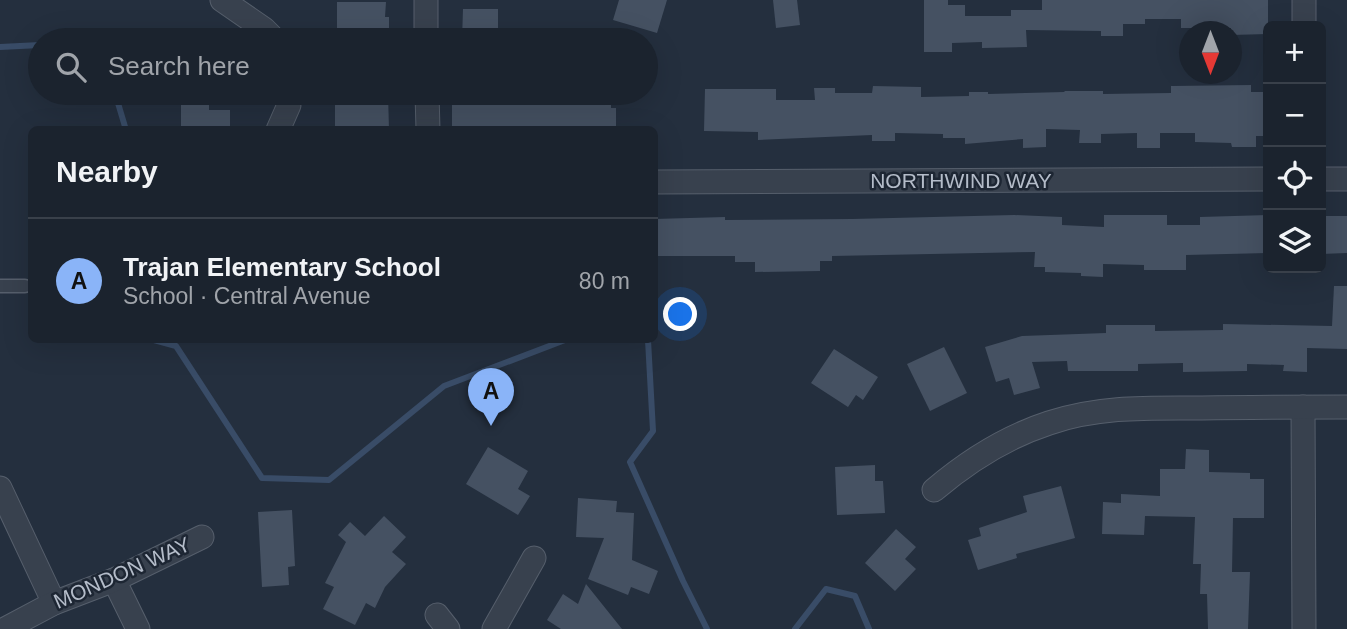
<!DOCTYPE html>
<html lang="en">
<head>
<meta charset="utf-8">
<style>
  :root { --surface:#1b232e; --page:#282f3a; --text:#f1f3f6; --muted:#a0a4aa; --line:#39404a; --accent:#8ab4f8 }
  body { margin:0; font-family:Arial,sans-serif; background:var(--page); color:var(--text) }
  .controls { position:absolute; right:21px; top:21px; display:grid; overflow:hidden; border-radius:10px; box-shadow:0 7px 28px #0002 }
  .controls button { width:63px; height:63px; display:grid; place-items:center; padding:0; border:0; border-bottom:2px solid var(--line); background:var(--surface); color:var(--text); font:35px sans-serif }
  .compass { position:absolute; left:1179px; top:21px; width:63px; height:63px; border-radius:50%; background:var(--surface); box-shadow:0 7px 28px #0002; rotate:180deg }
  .you { position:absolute; left:681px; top:315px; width:24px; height:24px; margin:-18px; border:5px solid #fff; border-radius:50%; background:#1a73e8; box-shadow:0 0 0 10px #1a73e833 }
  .badge { display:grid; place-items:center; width:46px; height:46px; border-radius:50%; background:var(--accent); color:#111; font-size:23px; font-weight:700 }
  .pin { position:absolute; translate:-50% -58px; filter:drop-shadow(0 2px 4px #0008) }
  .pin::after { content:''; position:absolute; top:37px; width:24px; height:21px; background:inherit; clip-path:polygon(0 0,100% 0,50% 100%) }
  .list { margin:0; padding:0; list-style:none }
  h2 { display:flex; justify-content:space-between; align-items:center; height:91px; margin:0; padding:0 28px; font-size:30px }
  h2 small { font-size:23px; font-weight:400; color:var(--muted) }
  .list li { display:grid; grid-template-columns:46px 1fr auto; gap:21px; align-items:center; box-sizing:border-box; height:126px; padding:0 28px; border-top:2px solid var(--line) }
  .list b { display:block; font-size:26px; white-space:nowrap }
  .list p { margin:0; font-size:23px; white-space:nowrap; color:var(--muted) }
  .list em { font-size:23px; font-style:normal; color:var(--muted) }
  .icon { flex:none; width:38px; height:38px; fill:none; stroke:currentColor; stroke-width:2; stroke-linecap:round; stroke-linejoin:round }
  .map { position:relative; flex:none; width:1347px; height:629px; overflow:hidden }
  .search { position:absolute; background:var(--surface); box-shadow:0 7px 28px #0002; left:28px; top:28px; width:630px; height:77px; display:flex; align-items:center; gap:18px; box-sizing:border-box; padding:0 24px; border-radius:38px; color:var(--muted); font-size:26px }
  .panel { position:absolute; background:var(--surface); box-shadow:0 7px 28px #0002; left:28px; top:126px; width:630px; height:217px; border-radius:10px }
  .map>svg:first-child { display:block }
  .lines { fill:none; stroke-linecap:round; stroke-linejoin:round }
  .stream { stroke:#394c67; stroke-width:6 }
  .building { fill:#455162 }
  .lane-casing { stroke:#565f6c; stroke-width:15 }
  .street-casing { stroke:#565f6c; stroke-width:25 }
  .lane { stroke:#38414e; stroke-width:12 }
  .street { stroke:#38414e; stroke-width:23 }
  .labels { text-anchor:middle; stroke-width:5; stroke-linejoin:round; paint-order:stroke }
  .street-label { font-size:21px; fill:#b4bcc9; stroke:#1d2633 }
</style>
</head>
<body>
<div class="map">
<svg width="1347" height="629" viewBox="0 0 1347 629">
  <rect width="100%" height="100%" fill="#242f3e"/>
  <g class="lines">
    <!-- stream -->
    <g class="stream">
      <path d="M0,47l40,-2"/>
      <path d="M115,93l11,37"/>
      <path d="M154,340l22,6 86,132 67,2 115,-94 121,-46"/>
      <path d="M648,340l5,91 -23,31 53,119 24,48"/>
      <path d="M795,629l31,-40 29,7 14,33"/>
    </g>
  </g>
  <!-- building -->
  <g class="building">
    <path d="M619,0h48l-10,33 -44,-13z"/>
    <path d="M773,0h24l3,25 -24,3z"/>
    <path d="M924,0h24v5h17v11h46v-6h31v-10h226v34l-37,1v-7h-50v-9h-36v5h-22v12h-22v-5l-75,-1 1,17 -45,1v-6l-30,1v9h-28z"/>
    <path d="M337,2h49l-1,15h4v23h-52z"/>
    <path d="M463,9h35v31h-36z"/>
    <path d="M1251,85v7h17v44h-12v11h-24l-1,-4 -36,-1v-9h-35v15h-23v-15l-36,1v9h-22l1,-13 -34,-1v18l-23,1v-9l-58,5v-6h-22v-4l-48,-1v8h-23v-6l-114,5v-8l-54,-1 1,-42h71v11h39l-1,-12h21v5h37l1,-7 48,1v10l48,-1v-4h19v2l76,-2 1,-1h38v3l68,-1v-7z"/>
    <path d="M335,93h53l1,37h-54z"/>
    <path d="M452,93l159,1v14h5v22h-164z"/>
    <path d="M181,104h28v6h21v20h-49z"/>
    <path d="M1014,215l48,2v8l42,2v-12h63v10h33v-8l68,-2v38l-82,2v15h-42v-5l-41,-1v13l-22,-1v-3l-36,-1v-5h-11l1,-15 -203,4v5h-12v10l-65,1v-10h-20v-6h-81v-37l71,-2v3l127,-1z"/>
    <path d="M1321,216h26v37l-26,1z"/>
    <path d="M1334,286h13v63l-40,-1v24l-24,-1 1,-6 -37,-1v7l-64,1v-9l-45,1v7h-70l-1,-10 -35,1 8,26 -26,7 -5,-17 -13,4 -11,-35 37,-11 84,-3v-8h49v6l68,-1v-6l109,2z"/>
    <path d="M944,347l23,46 -37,18 -23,-47z"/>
    <path d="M834,349l44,28 -15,23 -7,-5 -8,12 -37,-24z"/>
    <path d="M488,447l40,24 -10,18 12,7 -12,19 -52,-31z"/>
    <path d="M1186,449l23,1v22l41,1v6h14v39h-31l-1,54h18l-2,57h-40l-1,-35h-7l1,-30h-8l2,-47 -50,-1 -1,19 -42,-1 1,-32 18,1v-9l39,2v-27h25z"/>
    <path d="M875,465v16h8l2,32 -48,2 -2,-48z"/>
    <path d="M1061,486l14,52 -59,16 1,4 -39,12 -10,-30 13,-4 -2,-8 48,-16 -4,-16z"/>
    <path d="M578,498l39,3 -1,11 18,1 -2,47 26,11 -9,23 -18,-7 -3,8 -40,-16 16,-41 -28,-1z"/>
    <path d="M292,510l3,56 -7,1 1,18 -27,2 -4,-75z"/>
    <path d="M384,516l22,21 -14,15 14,12 -21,23 -10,21 -9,-5 -11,22 -32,-16 11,-22 -9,-4 21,-41 -8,-7 12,-13 15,14z"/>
    <path d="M896,529l20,18 -11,12 11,10 -21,22 -30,-28z"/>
    <path d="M586,584l36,45h-61l-14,-9 16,-26 15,10z"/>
  </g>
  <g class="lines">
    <defs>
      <path id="lane" d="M0,286h25"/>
      <g id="street">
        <path d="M222,0l42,29 11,11"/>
        <path d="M426,0v40"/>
        <path d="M1304,0v26"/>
        <path d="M427,93l1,37"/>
        <path d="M278,130l11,-25 -1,-12"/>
        <path d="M1321,179h26"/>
        <path d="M654,182l614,-3"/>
        <path d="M1303,407l1,222"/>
        <path d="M0,488l54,115"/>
        <path d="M934,490c34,-29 72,-53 115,-67 50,-17 101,-15 153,-15 49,-1 97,-1 145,-1"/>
        <path d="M114,580l24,49"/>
        <path d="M437,615l11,14"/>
        <path d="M5,629l49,-26 60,-23 88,-43"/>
        <path d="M494,629l40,-71"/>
      </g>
    </defs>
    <!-- lane casing -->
    <use href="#lane" class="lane-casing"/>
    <!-- street casing -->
    <use href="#street" class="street-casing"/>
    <!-- lane -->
    <use href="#lane" class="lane"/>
    <!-- street -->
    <use href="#street" class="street"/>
  </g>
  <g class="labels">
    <!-- street labels -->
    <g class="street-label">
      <text x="961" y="188">NORTHWIND WAY</text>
      <text transform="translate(122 573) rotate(-24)" y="7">MONDON WAY</text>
    </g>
  </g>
</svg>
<div class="controls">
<button>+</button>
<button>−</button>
<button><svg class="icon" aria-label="locate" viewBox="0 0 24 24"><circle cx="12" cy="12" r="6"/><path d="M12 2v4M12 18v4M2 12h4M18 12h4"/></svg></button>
<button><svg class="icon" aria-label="layers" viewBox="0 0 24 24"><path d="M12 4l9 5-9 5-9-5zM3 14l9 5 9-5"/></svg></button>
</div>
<svg class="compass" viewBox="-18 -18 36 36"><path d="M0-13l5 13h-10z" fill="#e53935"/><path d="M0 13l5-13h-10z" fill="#a0a4aa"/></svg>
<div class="you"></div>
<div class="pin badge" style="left:491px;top:426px">A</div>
<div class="search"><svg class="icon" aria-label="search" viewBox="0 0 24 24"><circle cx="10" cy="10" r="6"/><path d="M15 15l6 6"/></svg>Search here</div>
<section class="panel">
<h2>Nearby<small></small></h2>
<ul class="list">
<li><span class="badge">A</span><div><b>Trajan Elementary School</b><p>School · Central Avenue</p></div><em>80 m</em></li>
</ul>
</section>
</div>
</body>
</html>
